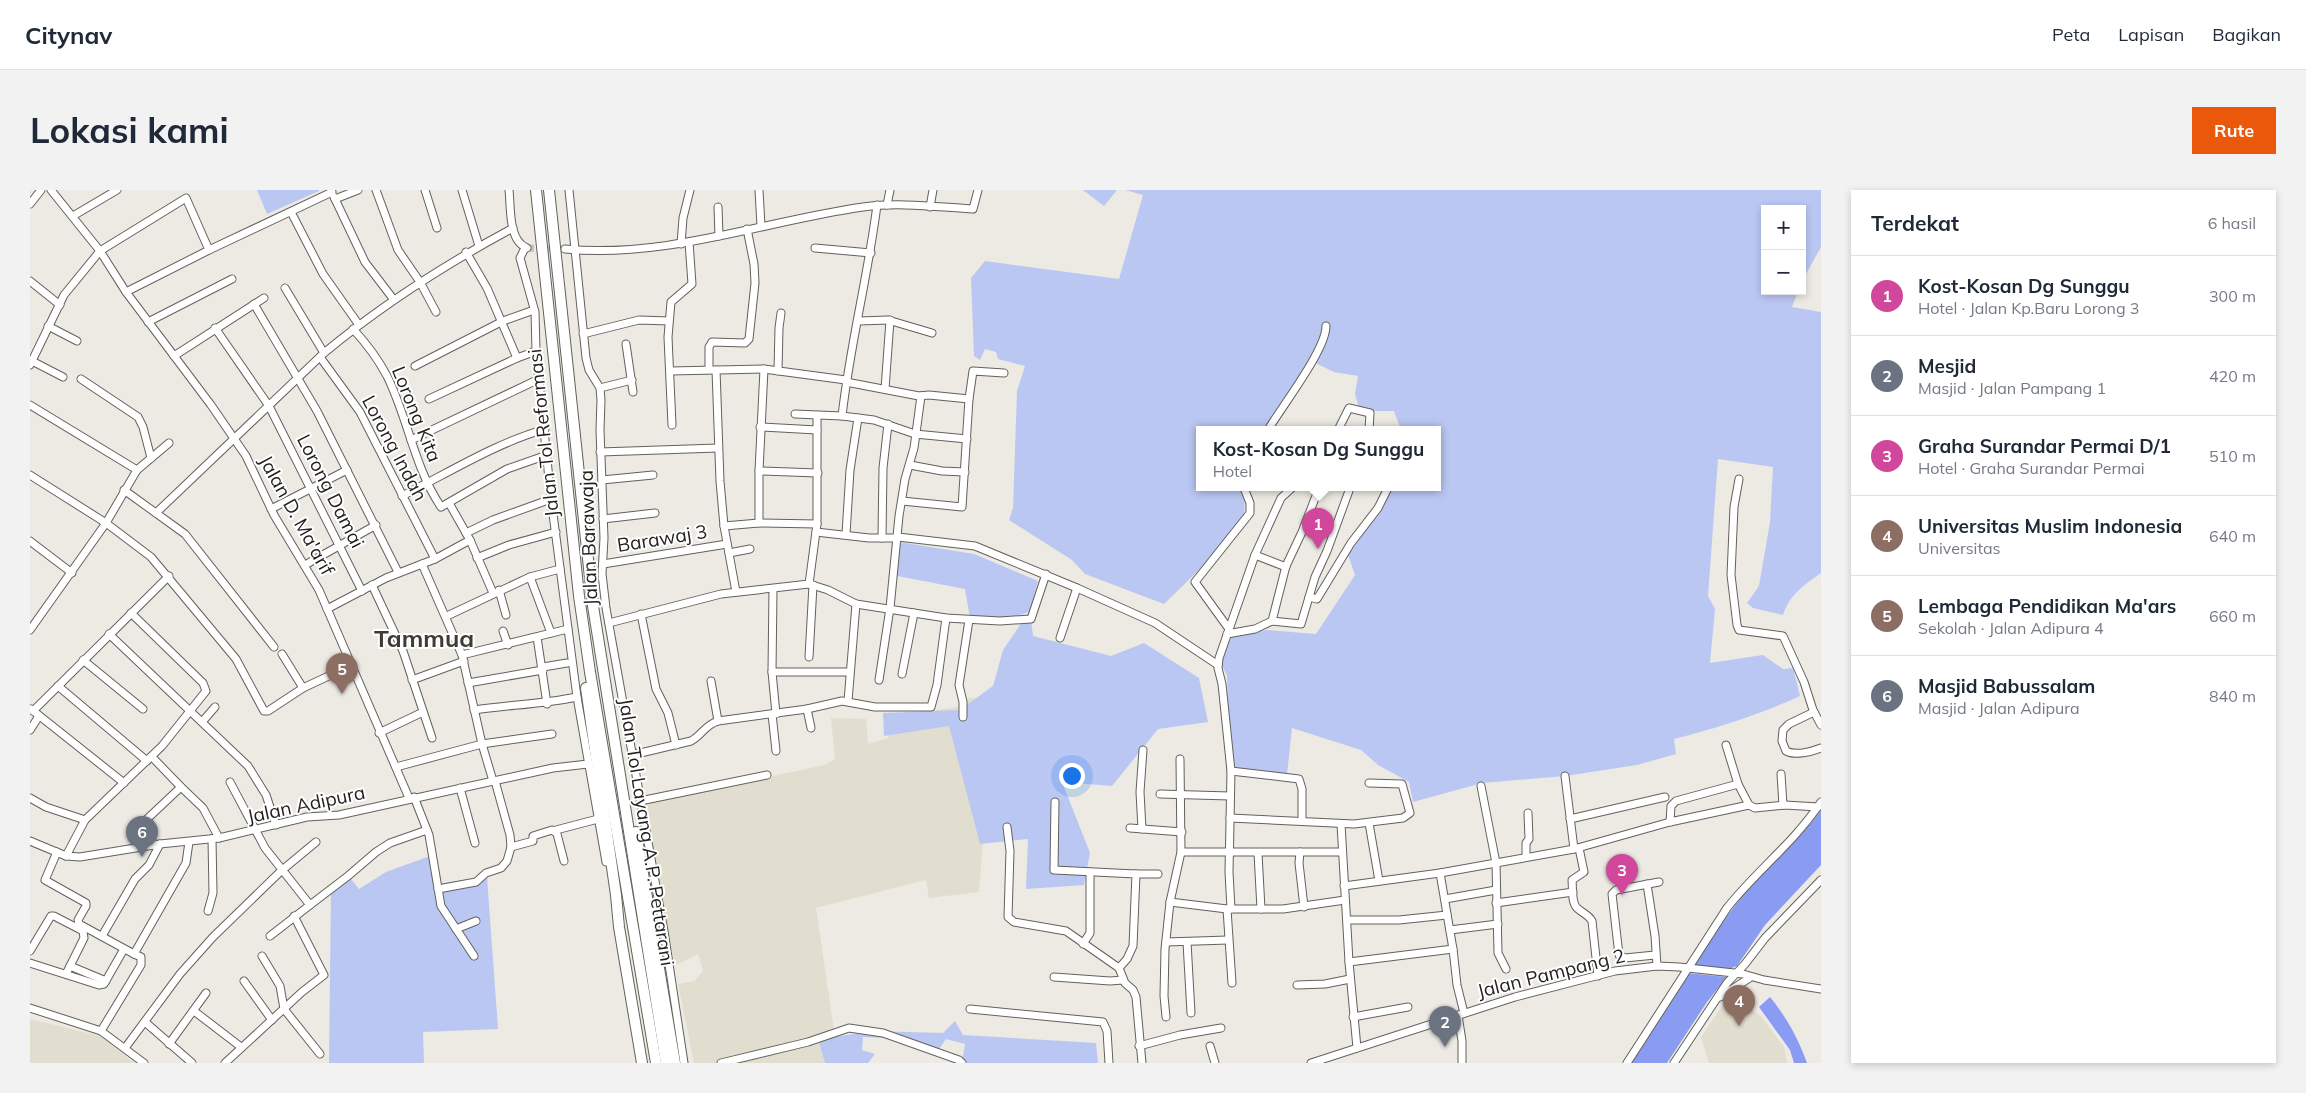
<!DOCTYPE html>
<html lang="id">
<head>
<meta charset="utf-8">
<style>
  :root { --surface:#fff; --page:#f2f2f3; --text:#1f2937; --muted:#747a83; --line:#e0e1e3; --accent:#ea580c }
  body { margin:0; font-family:Mulish,sans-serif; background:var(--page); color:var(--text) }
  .controls { position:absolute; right:15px; top:15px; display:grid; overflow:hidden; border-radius:0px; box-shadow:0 2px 8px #0003 }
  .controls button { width:45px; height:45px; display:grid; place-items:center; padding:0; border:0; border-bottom:1px solid var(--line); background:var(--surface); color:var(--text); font:25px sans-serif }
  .you { position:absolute; left:1041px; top:585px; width:18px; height:18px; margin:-12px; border:4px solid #fff; border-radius:50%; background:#1a73e8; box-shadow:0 0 0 8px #1a73e833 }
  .badge { display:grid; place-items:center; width:32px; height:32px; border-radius:50%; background:var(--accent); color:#fff; font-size:16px; font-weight:700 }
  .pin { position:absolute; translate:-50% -41px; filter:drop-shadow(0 1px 2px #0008) }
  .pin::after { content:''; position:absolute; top:26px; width:18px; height:15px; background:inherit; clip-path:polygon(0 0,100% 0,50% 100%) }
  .popup { position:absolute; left:1166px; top:236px; width:245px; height:65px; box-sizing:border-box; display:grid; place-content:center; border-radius:0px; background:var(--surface); filter:drop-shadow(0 1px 4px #0005); font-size:16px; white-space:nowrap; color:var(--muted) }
  .popup b { font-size:19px; color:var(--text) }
  .popup::after { content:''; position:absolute; left:50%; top:100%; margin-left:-10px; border:10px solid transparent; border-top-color:var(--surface) }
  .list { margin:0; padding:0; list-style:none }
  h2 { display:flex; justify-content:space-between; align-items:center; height:65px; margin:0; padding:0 20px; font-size:21px }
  h2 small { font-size:16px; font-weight:400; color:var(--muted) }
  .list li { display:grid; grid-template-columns:32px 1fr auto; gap:15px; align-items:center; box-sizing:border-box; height:80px; padding:0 20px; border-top:1px solid var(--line) }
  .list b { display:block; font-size:19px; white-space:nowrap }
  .list p { margin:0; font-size:16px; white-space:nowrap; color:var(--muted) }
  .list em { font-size:16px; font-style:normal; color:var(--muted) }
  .map { position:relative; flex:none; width:1791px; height:873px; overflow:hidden; border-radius:0px }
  header { display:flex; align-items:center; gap:30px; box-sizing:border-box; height:70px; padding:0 25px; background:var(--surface); border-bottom:1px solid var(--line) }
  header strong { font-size:24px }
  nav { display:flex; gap:28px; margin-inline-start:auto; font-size:18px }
  .intro { display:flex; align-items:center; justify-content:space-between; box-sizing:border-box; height:120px; padding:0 30px }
  h1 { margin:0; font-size:35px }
  .button { padding:12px 22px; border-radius:0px; background:var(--accent); color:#fff; font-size:18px; font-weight:700 }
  main { display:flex; gap:30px; padding:0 30px }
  aside { flex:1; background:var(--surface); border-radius:0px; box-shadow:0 2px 8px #0003 }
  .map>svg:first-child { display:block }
  .built { fill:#e1decf }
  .green { fill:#bbc7f3 }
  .water { fill:#8a9cf2 }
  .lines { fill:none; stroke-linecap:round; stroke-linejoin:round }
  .minor-tunnel { stroke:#c4c2bc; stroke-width:7; stroke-dasharray:7 3.5; stroke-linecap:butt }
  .minor-casing { stroke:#62615a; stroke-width:9 }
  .highway-casing { stroke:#62615a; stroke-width:12 }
  .minor { stroke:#fff; stroke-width:7 }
  .highway { stroke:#fff; stroke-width:10 }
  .labels { text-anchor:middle; stroke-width:4; stroke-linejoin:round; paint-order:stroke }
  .street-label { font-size:19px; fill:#22211e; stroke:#fff }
  .district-label { font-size:24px; font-weight:bold; fill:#3d3c35; stroke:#fff }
</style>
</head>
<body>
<header>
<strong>Citynav</strong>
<nav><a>Peta</a><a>Lapisan</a><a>Bagikan</a></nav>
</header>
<div class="intro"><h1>Lokasi kami</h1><a class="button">Rute</a></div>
<main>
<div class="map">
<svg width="1791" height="873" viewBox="0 0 1791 873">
  <rect width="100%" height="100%" fill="#eceae3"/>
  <!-- built -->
  <g class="built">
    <path d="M939,508h56l-41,129 -5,65 -50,6 -3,-18 -110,28 19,129 -16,7 6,19h-131l-16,-79 16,-3 9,-10 -5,-17 -24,12 -30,-163 181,-38 10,-6 -4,-41 35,1 2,25 20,-6 5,-22 65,-9z"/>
    <path d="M1703,807l28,19 23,31 3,16h-78l-8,-26 21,-31z"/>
    <path d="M0,829l70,17 34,27h-104z"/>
  </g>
  <!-- green -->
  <g class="green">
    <path d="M227,0h62v1l-52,23z"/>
    <path d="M1053,0h34l-13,16z"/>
    <path d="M1095,0h696v57l-19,34v-72h-37v82h33l-6,16 29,5v261c-17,12 -31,21 -38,42l-30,-7 -6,-5 12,-17 11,-64 3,-55 -55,-8 -10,137 7,13 -5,54 53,-8 20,14 10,-1 7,28c-41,19 -83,32 -126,43l2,15 -39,11 -72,11 -83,7 -69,19 -4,-20 -31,-17 -17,-15 -69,-22 -5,46 -53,-5 -6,-63 -1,-31 -6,-11 9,-30 36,-4 50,4 39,-59 -8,-23 42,-64h48v-58h-36l-7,-19h-25l-10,-3 -4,-14 3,-18 -24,-4 -23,-11 -46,69h-66v58h41c5,13 7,20 1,34l-44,50 -33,32 -79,-30 -13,-14 -63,-40 4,-12 4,-117 8,-25 -27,-7 -2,-7 -11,-3 -5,11 -6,-4 -3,-78 14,-17 134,18 24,-84z"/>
    <path d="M869,352l75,12 64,27 -8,30 3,25 78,20 33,-13 55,35 9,44 -50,7 -46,57 -50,-4 28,71 -6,32 -58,4 2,-50 -48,5 -31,-118 -65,10 -1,-23 77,-3 33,-24 10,-36 26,-38 -31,11 -28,-5 -5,-29 -68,-13z"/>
    <path d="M400,666l6,28 51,-7 11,152 -75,3 1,31h-95l2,-172 17,-16 11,14 27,-17z"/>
    <path d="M925,831l8,14 133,8 2,20h-136l3,-19 -19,-5 -7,10 -31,-3 -2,-7 -43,-2 -1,13 13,4 -7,9h-43l-7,-24 57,-8 68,2z"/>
  </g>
  <!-- water -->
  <g class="water">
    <path d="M1791,620v55l-56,60 -28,41 -8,3 -37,-4c20,-29 40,-57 63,-83 22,-25 47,-45 66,-72z"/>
    <path d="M1657,783l40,4 -20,25 -40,61h-39z"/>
    <path d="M1740,807c17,21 28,41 37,66h-13l-4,-13 -31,-43z"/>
  </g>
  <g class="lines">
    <!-- minor-tunnel -->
    <path class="minor-tunnel" d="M497,58l32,1"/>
    <defs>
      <g id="minor">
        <path d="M21,0l49,61 26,41 85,113 35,51 28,59 45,75 90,208"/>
        <path d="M346,0l22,60 22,32 16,30"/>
        <path d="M395,0l12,38"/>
        <path d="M432,0l17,56"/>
        <path d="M479,0c2,17 -1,51 18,58"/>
        <path d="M539,0l17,168 3,12 11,18 1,12 -1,30 4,108 -2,36 4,34 58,323 20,132"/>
        <path d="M729,0l2,36"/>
        <path d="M304,7l1,2 23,-9"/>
        <path d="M305,9l30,63 29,38"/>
        <path d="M0,14l11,-14"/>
        <path d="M857,15l3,-15"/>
        <path d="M688,17l1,29"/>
        <path d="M900,17l3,-17"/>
        <path d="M261,22l32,62 36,51"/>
        <path d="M43,26l44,-26"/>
        <path d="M651,54l2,-26 7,-28"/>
        <path d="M495,58l-5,10 15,54 1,39 15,148 26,198 29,165"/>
        <path d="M785,58l56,5"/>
        <path d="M535,59c101,10 199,-28 298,-42 36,-5 74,0 110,2l5,-19"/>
        <path d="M436,62l21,36 30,70"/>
        <path d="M0,91l30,24"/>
        <path d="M255,98l39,65"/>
        <path d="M96,102l83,-42 123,-58"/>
        <path d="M224,114l63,107 81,161"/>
        <path d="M829,131l29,-1 44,13"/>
        <path d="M118,132l84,-43"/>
        <path d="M18,136l29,15"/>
        <path d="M185,138l54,78 93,185"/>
        <path d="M323,139c13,14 25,30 34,47 21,42 27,91 54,131l66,-38 40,-14"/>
        <path d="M553,144l56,-14 30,1"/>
        <path d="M596,154l7,48"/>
        <path d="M144,166l90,-58"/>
        <path d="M290,167l40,55 75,147"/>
        <path d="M2,171l31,16"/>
        <path d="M0,175l34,-70 36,-44 86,-53 23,52"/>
        <path d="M385,176l88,-45 31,-11"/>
        <path d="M679,179v-22l3,-5 33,1 4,-4 6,-56 -1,-19 -7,-35"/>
        <path d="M686,180l4,111 4,45 12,66"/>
        <path d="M640,181l94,-2 82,11"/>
        <path d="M748,181l1,-43 2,-15"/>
        <path d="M51,189l57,38 5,10 8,31"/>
        <path d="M816,192l73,14 10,-1 40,4 4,-28 31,2"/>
        <path d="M570,198l32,-8"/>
        <path d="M855,199l5,-69"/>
        <path d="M399,209l88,-41 19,-7"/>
        <path d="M0,215l107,65 -31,53 -76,107"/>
        <path d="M765,224l47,2 32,4 41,14 52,5"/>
        <path d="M812,226c8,-71 26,-140 35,-211"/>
        <path d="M642,235l-4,-88 3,-35 21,-18 -3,-42"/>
        <path d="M730,237l57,3"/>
        <path d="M1238,240c14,-24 58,-80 58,-104"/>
        <path d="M1308,240l11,-22 21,5 -1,17"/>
        <path d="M381,250l128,-61"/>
        <path d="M570,262l118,-4"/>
        <path d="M880,275l32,6 23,1"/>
        <path d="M107,280l32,-27"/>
        <path d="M729,281l59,2"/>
        <path d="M0,285l76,48 45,34 85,102 28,52h4l35,-23 49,-23"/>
        <path d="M1709,289l-5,28 -3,68 6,50 2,5 44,6 21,46 9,28 8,15"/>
        <path d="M572,290l51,-5"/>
        <path d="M94,300l61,44 89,113"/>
        <path d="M372,306c48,-24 92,-52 143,-67"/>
        <path d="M872,311l60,6 7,-108"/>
        <path d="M419,313l21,37 23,53"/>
        <path d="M241,319l76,-39"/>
        <path d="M126,323l168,-160c59,-49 122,-89 189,-125"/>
        <path d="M573,329l52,-6"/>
        <path d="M729,333v-52l5,-102"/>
        <path d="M694,336l35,-3 58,1"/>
        <path d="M786,342l53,6h29"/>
        <path d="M436,343l27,-13 58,-21"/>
        <path d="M816,344l4,-64 8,-52"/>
        <path d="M868,347l77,9 102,42 78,35 63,42"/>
        <path d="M852,348l1,-70 5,-44"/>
        <path d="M0,351l42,32"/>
        <path d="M699,363l21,-4"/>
        <path d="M1225,365l31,12"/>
        <path d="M447,368l32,-13 47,-13"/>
        <path d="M392,374l40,91 20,89 11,37"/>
        <path d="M573,374l124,-20"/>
        <path d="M275,375l71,-40"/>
        <path d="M500,387l21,56"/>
        <path d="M779,394l8,-60v-108"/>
        <path d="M342,395l31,66 29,87"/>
        <path d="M743,399l-1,83 4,42"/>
        <path d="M469,400l7,25"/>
        <path d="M1279,407l8,2 34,-56 27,-35 10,-20"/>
        <path d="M297,419l59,-31 49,-19 35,-19"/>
        <path d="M611,424l15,75 12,24 8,32"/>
        <path d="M417,426l83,-39 30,-8"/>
        <path d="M1242,431l14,-55 16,-34 17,-44"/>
        <path d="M579,433l112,-29 88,-10 19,6 28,14 90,14 54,3 31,-2 15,-45"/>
        <path d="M1199,439l-34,-47 55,-69v-10l-6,-15"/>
        <path d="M473,441l5,14"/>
        <path d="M79,444l139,132 18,29 10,30"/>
        <path d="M1197,444l28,-5 17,-8 29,3 14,-47 12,-26 23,-63"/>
        <path d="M507,447l10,67"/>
        <path d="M1030,448l17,-50"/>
        <path d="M252,464l21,34"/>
        <path d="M432,465l106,-26"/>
        <path d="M779,467l4,-72"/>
        <path d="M53,470l60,49"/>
        <path d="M513,477l24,-4"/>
        <path d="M742,482h77"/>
        <path d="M872,484l12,-61"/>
        <path d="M382,490l52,-19"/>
        <path d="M849,490l11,-72 9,-92 6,-37 9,-31 7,-52"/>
        <path d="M681,491l7,40"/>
        <path d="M438,493l75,-13"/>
        <path d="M28,496l89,75"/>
        <path d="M818,511l8,-97"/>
        <path d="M1,519l93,74"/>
        <path d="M777,519l4,19"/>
        <path d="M444,520c35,-5 69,-6 103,-13"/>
        <path d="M3,521l136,-135"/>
        <path d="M1784,522l-25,12 -6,6 -1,11 4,10c9,5 25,1 35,-3"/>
        <path d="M742,524l4,37"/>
        <path d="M933,527v-15l-4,-17 10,-65"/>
        <path d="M172,532l13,-15"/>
        <path d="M0,540l9,-14"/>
        <path d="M349,543l44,-21"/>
        <path d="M1696,555l12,39"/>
        <path d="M602,565l59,-14c11,-6 14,-16 27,-20l89,-12 35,-8 33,6h56l6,-22 9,-67"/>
        <path d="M122,567l29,30 22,21 16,30"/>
        <path d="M366,577l86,-23 70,-10"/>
        <path d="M1201,581l68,8 3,10v31"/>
        <path d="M1751,584l2,31"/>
        <path d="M1535,586l9,73"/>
        <path d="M200,592l35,66 45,57 -40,31"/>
        <path d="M1451,596l15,77 2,90 8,16"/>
        <path d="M430,598l15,55"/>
        <path d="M1130,604l70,2"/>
        <path d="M384,607l15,38 12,71 33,50"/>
        <path d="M0,608l16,9 39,13"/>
        <path d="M610,611l127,-26"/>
        <path d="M1025,612l-1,68 82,4 -3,72 -6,13 -8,9"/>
        <path d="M1200,628l124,6 49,-6 7,-5 -8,-29 -33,-1"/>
        <path d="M1540,629l95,-22"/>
        <path d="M1640,632l1,-16 5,-5 62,-17 11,21"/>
        <path d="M1339,633l10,58"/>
        <path d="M1311,634l8,138 8,86"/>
        <path d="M977,637l3,24 -2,66 6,5 52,9 53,37 6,15 8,7 3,7 6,66"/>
        <path d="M1100,638l52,4"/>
        <path d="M1112,639l-2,-37 3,-42"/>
        <path d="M0,651l36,15 14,1 80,-13 59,-6 88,-21 32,-2 214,-47 35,-4"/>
        <path d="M123,655l-6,-26 34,-32"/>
        <path d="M481,657l22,-6v-5l19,-6 3,2"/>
        <path d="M1549,658l5,24 -12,8c1,8 -1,22 5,28 5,5 11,6 15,13l6,55"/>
        <path d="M27,662l-12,28 41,23v3l-8,14 1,4 55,30"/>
        <path d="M1151,662h160"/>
        <path d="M1270,662l-1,11 5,44"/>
        <path d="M1228,663l3,56"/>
        <path d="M36,666l19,-36 77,-74 44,-55 -3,-8 -72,-70"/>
        <path d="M1496,667v-14l3,-4 -1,-26"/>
        <path d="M534,671l-8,-31 42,-11"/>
        <path d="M1410,683l13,76 4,36 7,28"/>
        <path d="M1105,684h23"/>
        <path d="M1617,694l8,52 2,30"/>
        <path d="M1314,696l96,-13 134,-24 96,-27 79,-17 6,3 30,-3 33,2"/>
        <path d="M408,699l38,-7 10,-9 15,-5 6,-7 4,-14 -1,-12 -15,-54"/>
        <path d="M1415,709l51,-9"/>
        <path d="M1140,712l57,7h56l62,-9"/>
        <path d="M1466,713l77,-11"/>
        <path d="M280,715l38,-29 28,-24 14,-9 37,-13"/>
        <path d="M1197,719l5,74"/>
        <path d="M1201,719l-2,-37 2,-101 -9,-87 -4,-16 1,-10 36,-103 26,-57 11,-10"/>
        <path d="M178,721l5,-18 -1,-54"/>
        <path d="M1317,730h52l48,-5"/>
        <path d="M426,739l20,-8"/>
        <path d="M1420,740l48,-6"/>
        <path d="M72,746l33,-57 14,-14 11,-21"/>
        <path d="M1136,752l62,-2"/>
        <path d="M1157,752l4,71"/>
        <path d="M1053,754l7,-11v-61"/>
        <path d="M0,761l21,-35h3l29,15 1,7 -18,36"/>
        <path d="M1625,765l-30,3 -6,-3 -7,-61 4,-4 43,-8"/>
        <path d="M232,766l18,30 4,23 36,45"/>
        <path d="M1319,772l104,-13"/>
        <path d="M0,773l69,22 5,-1 20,-35"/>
        <path d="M40,776l36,15"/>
        <path d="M1024,787l56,4 13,-1"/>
        <path d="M214,791l28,39"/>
        <path d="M1267,795l28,-1 25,-5"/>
        <path d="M1690,807l31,-20"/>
        <path d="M0,818l71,23 43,32"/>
        <path d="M940,819l133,13 4,9 2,32"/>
        <path d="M164,821l47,36"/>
        <path d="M1428,825l4,26v22"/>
        <path d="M1136,827l-2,-21 1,-47 5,-47 11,-50 -1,-93"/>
        <path d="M1323,827l55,-10"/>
        <path d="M115,832l47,41"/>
        <path d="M71,841l40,-66v-8l-7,-3 52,-91 3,-21"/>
        <path d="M139,854l37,-51"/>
        <path d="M1109,856l41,-11 41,-7"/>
        <path d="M1180,856l5,17"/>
        <path d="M95,858l55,-74 33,-37 68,-66 35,-29"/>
        <path d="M195,873l77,-71 22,-17 -30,-59"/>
        <path d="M691,873l87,-21 41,-14 34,5 76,27 3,3"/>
        <path d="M1281,873l204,-66 100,-26 42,-5 22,1 64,7 21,6 57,9"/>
        <path d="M1597,873l100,-155c30,-38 66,-64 94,-106"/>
        <path d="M1644,873l53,-80 18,-19 20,-26 56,-58"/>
      </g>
      <g id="highway">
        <path d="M506,0l43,406 11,76 66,391"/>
        <path d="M519,0l44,416 73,457"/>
        <path d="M556,498l30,207 3,32 23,136"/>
        <path d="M606,642l39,231"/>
      </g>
    </defs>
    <!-- minor casing -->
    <use href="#minor" class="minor-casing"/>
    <!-- highway casing -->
    <use href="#highway" class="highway-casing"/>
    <!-- minor -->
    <use href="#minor" class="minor"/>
    <!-- highway -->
    <use href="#highway" class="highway"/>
  </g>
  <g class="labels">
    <!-- street labels -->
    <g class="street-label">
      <text transform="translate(387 224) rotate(68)" y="7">Lorong Kita</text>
      <text transform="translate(513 243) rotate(-96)" y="7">Jalan Tol Reformasi</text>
      <text transform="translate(365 258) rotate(62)" y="7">Lorong Indah</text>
      <text transform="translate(301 301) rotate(63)" y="7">Lorong Damai</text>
      <text transform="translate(267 325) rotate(61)" y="7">Jalan D. Ma'arif</text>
      <text transform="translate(558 348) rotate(-92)" y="7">Jalan Barawaja</text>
      <text transform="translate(632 348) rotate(-9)" y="7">Barawaj 3</text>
      <text transform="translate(276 614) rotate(-12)" y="7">Jalan Adipura</text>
      <text transform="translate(617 642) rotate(81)" y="7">Jalan Tol Layang A.P. Pettarani</text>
      <text transform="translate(1521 783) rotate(-14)" y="7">Jalan Pampang 2</text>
    </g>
    <!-- district labels -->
    <g class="district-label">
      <text x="394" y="457">Tammua</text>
    </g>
  </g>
</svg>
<div class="controls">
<button>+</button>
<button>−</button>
</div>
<div class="you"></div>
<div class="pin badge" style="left:1288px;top:359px;background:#d1479c">1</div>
<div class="popup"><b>Kost-Kosan Dg Sunggu</b>Hotel</div>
<div class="pin badge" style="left:1415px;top:857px;background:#6b7280">2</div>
<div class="pin badge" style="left:1592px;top:705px;background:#d1479c">3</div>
<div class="pin badge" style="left:1709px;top:836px;background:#8d6e63">4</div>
<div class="pin badge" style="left:312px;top:504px;background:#8d6e63">5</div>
<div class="pin badge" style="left:112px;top:667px;background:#6b7280">6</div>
</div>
<aside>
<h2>Terdekat<small>6 hasil</small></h2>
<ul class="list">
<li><span class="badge" style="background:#d1479c">1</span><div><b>Kost-Kosan Dg Sunggu</b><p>Hotel · Jalan Kp.Baru Lorong 3</p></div><em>300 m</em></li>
<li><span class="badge" style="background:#6b7280">2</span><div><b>Mesjid</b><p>Masjid · Jalan Pampang 1</p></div><em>420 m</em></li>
<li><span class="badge" style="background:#d1479c">3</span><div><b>Graha Surandar Permai D/1</b><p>Hotel · Graha Surandar Permai</p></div><em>510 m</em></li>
<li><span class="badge" style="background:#8d6e63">4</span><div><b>Universitas Muslim Indonesia</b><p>Universitas</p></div><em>640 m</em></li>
<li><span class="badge" style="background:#8d6e63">5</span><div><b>Lembaga Pendidikan Ma'ars</b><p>Sekolah · Jalan Adipura 4</p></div><em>660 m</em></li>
<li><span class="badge" style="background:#6b7280">6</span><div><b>Masjid Babussalam</b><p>Masjid · Jalan Adipura</p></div><em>840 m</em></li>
</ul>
</aside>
</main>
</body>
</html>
